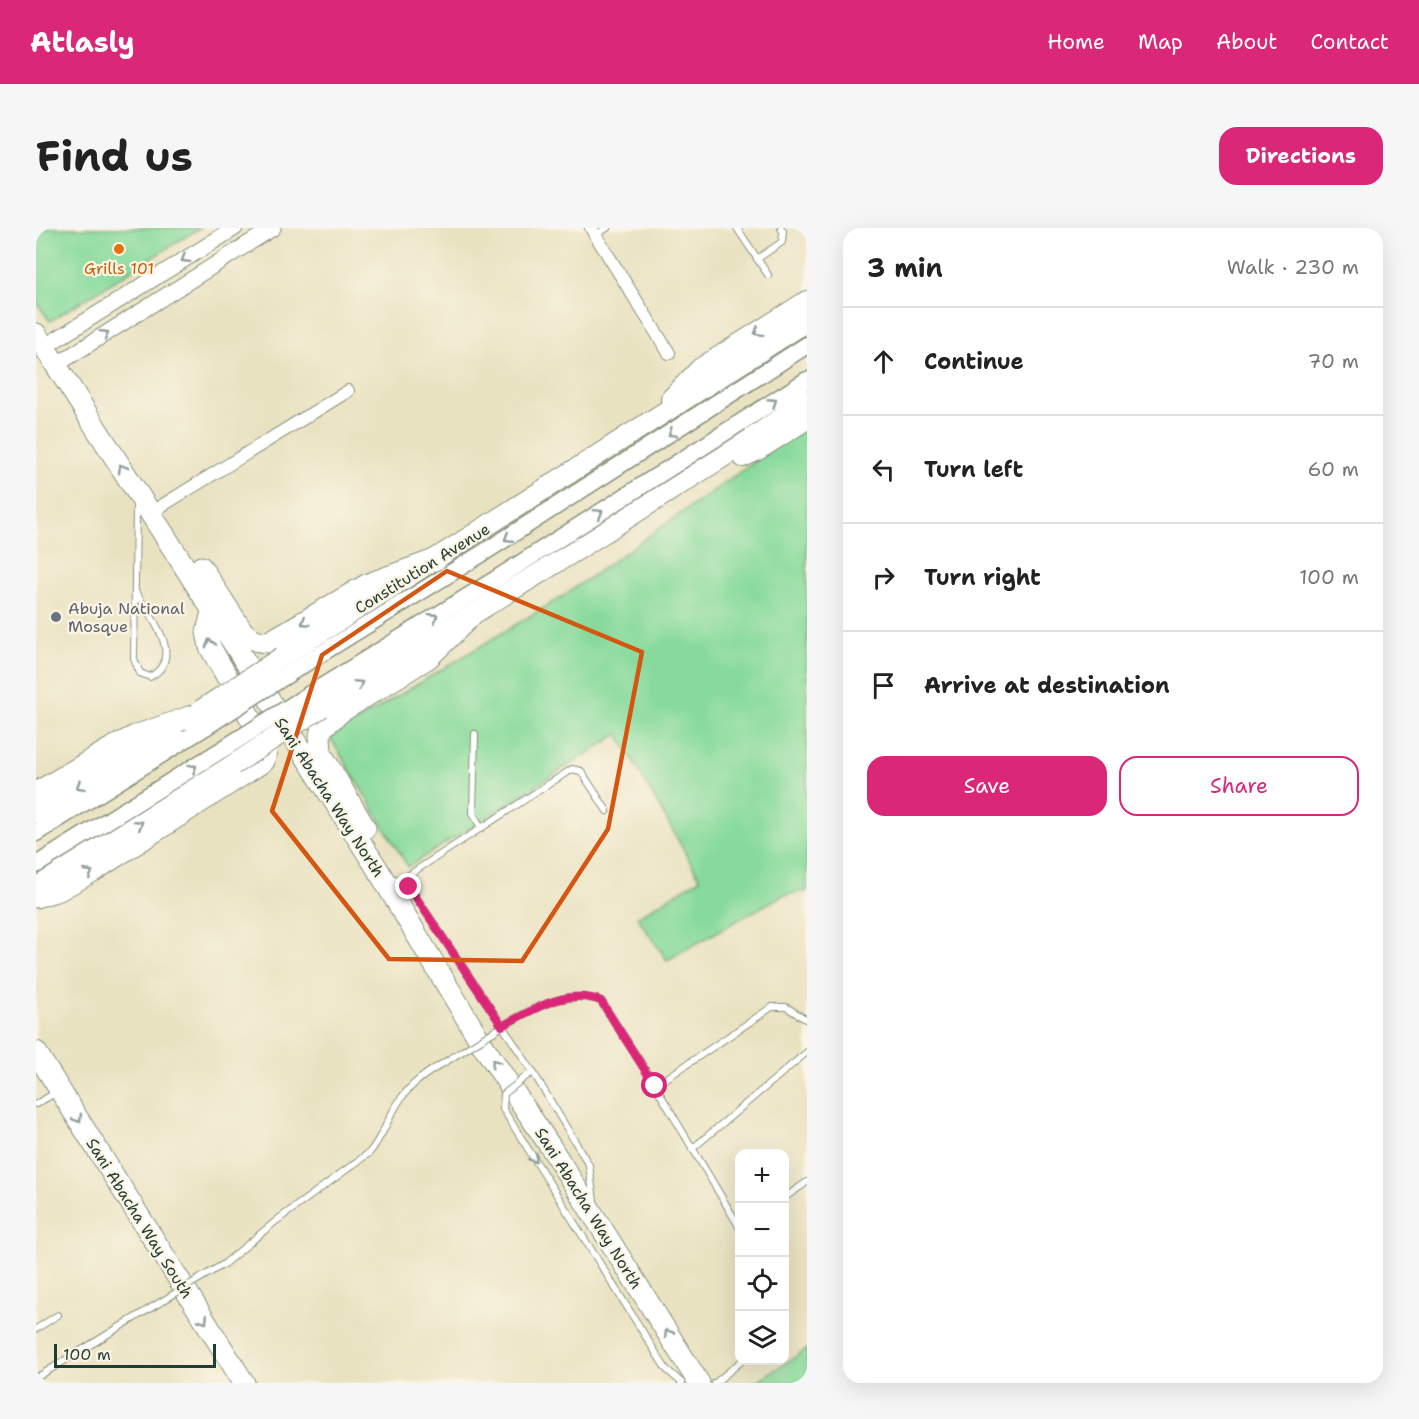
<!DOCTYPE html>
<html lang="en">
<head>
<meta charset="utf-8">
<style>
  :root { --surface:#fff; --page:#f6f6f6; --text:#222; --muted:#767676; --line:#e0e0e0; --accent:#db2777 }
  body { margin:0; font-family:"Shantell Sans",sans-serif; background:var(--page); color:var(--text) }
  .controls { position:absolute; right:18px; bottom:18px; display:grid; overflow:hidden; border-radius:12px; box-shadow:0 6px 24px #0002 }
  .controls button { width:54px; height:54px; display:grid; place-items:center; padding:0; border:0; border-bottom:2px solid var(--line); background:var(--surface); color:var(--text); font:30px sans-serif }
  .scale { position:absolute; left:18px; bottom:15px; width:162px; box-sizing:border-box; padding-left:6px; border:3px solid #1f3d34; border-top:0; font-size:16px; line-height:21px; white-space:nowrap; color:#1f3d34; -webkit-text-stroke:4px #fcf5e5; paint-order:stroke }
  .stop { position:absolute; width:18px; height:18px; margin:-14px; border:4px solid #db2777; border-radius:50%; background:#fff }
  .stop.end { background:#db2777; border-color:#fff; box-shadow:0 2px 6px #0008 }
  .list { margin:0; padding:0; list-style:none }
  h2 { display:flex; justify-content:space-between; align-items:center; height:78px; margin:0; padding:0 24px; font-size:26px }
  h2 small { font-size:20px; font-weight:400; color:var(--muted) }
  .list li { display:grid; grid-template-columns:39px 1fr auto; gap:18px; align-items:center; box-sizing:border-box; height:108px; padding:0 24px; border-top:2px solid var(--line) }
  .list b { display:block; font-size:22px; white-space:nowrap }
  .list em { font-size:20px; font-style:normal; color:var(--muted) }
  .actions { display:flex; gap:12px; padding:18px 24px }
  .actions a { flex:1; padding:14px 0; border:2px solid var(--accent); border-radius:18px; text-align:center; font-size:21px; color:var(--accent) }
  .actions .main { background:var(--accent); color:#fff }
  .icon { flex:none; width:33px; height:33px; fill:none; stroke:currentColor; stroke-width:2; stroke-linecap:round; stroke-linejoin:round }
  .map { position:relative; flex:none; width:771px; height:1155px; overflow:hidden; border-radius:18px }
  header { display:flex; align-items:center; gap:36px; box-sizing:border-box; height:84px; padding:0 30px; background:var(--accent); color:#fff }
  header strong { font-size:28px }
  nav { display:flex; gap:33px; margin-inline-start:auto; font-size:21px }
  .intro { display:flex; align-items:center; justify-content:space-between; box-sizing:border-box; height:144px; padding:0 36px }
  h1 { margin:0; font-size:42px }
  .button { padding:15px 27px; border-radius:18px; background:var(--accent); color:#fff; font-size:21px; font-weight:700 }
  main { display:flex; gap:36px; padding:0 36px }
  aside { flex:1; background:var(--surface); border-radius:18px; box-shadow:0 6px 24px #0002 }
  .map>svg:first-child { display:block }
  .green { fill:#87da9b; stroke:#538c68; stroke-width:1.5 }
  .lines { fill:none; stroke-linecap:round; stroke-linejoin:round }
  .service-casing { stroke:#84907a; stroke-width:8 }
  .minor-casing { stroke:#84907a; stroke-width:14 }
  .tertiary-casing { stroke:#84907a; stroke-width:17 }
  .secondary-casing { stroke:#84907a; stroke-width:19 }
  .primary-casing { stroke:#84907a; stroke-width:22 }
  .trunk-casing { stroke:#84907a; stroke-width:23 }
  .service { stroke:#fff; stroke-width:6 }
  .minor { stroke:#fff; stroke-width:12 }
  .tertiary { stroke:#fff; stroke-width:15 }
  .secondary { stroke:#fff; stroke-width:16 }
  .primary { stroke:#fff; stroke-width:20 }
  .trunk { stroke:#fff; stroke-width:21 }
  .service-bridge-casing { stroke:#84907a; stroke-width:8; stroke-linecap:butt }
  .secondary-bridge-casing { stroke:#84907a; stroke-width:19; stroke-linecap:butt }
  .primary-bridge-casing { stroke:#84907a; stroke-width:22; stroke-linecap:butt }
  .service-bridge { stroke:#fff; stroke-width:6 }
  .secondary-bridge { stroke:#fff; stroke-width:16 }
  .primary-bridge { stroke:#fff; stroke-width:20 }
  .oneway { stroke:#8f9e9a }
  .route { stroke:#db2777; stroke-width:8 }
  .marked { fill:none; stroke:#d45610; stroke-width:4.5; stroke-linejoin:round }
  .food-dot { fill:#e8710a; stroke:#fcf5e5; stroke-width:2 }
  .worship-dot { fill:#6b7280; stroke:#fcf5e5; stroke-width:2 }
  .labels { text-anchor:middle; stroke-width:4.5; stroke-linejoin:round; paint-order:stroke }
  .food-label { font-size:16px; fill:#c56008; stroke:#fcf5e5 }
  .street-label { font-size:16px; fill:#1f3d34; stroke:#fcf5e5 }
  .worship-label { font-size:16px; fill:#5b616d; stroke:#fcf5e5; text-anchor:start }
</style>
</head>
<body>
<header>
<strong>Atlasly</strong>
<nav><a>Home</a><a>Map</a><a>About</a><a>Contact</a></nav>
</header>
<div class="intro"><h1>Find us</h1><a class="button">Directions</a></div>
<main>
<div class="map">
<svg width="771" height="1155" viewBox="0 0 771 1155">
  <rect width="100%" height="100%" fill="#fcf5e5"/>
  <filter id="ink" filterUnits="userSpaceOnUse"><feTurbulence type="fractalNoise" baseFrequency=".0167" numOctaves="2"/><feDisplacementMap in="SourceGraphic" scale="12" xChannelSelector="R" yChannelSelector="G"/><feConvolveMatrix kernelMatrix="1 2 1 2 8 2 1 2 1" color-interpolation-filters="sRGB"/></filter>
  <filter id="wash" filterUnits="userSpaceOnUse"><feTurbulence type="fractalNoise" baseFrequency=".008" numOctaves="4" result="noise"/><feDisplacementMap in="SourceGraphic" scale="24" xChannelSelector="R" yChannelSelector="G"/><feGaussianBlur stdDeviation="1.35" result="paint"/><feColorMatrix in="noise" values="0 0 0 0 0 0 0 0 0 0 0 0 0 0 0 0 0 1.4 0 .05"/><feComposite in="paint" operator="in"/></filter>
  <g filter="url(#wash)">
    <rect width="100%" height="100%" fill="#e9e2c1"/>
    <!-- green -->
    <g class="green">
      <path d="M0,0h164l-150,93 -14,-19z"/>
      <path d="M771,197v466l-24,4 -116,65 -30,-43 63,-38 -82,-145 -210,133 -78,-130 233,-141z"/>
      <path d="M771,1121v34h-53z"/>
    </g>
  </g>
  <g filter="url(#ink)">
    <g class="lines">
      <defs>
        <g id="service">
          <path d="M701,0l31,47"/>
          <path d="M559,7l12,-7"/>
          <path d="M721,31l25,-17 1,-11 -2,-3"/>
          <path d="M100,365c14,23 50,64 14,84l-10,-4 -6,-14 2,-154"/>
          <path d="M439,506l-2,79 8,15"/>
          <path d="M352,650l13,2 15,17 117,175 -9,6"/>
          <path d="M365,652l171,-111 9,2 26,40"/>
          <path d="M457,804c30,-19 72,-45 108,-31l49,76 90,151"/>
          <path d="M497,844l56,93 5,36"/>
          <path d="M619,858l117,-79h14l21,13"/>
          <path d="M0,876l21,-12"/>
          <path d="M467,881l163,260 16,14"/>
          <path d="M656,921l115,-97"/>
          <path d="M748,970l23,-16"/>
          <path d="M188,1036l52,-43 93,-68c13,-15 18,-33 29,-50 10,-16 23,-26 39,-36"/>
          <path d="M0,1101l22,-14"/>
          <path d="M0,1150l123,-75"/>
          <path d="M679,1155l28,-23"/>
        </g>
        <g id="minor">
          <path d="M555,0l78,125"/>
          <path d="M114,285l198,-122"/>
        </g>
        <g id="tertiary">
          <path d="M8,119l191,-119"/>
          <path d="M20,137l217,-137"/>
        </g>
        <g id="secondary">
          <path d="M257,443l190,-118 324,-208"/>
          <path d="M274,466l186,-115 311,-199"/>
          <path d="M0,605l171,-107"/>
          <path d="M0,637l187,-116"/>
        </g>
        <g id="primary">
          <path d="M635,171l30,-31 106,-67"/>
          <path d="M707,229l13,-6 51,-32"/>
          <path d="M246,429l525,-336"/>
          <path d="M286,479l255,-157 171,-109 59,-41"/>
          <path d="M0,585l137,-85"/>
          <path d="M0,660l197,-123"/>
        </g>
        <g id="trunk">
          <path d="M0,106l339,531 107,179 68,102 149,237"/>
          <path d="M165,339l42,65c8,7 14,10 26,10l99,-58 69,-25"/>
          <path d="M0,565l74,-44 25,-13 57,-20"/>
          <path d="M329,600l-44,-75 -1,-18 2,-7 20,-17 86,-53 43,-42"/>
          <path d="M0,669l23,-7 36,-20 169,-109 3,-14 -57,-100 -3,-15 5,-20"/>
          <path d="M0,824l208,331"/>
        </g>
      </defs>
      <!-- service casing -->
      <use href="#service" class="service-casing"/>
      <!-- minor casing -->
      <use href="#minor" class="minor-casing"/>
      <!-- tertiary casing -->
      <use href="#tertiary" class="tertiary-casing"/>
      <!-- secondary casing -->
      <use href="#secondary" class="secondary-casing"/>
      <!-- primary casing -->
      <use href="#primary" class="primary-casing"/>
      <!-- trunk casing -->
      <use href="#trunk" class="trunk-casing"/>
      <!-- service -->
      <use href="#service" class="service"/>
      <!-- minor -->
      <use href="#minor" class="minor"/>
      <!-- tertiary -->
      <use href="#tertiary" class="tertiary"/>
      <!-- secondary -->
      <use href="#secondary" class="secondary"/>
      <!-- primary -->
      <use href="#primary" class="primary"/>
      <!-- trunk -->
      <use href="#trunk" class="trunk"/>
      <defs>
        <g id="service-bridge">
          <path d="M401,839l56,-35"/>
          <path d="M467,881l1,-15 20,-16"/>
          <path d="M123,1075l65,-39"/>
        </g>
        <g id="secondary-bridge">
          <path d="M171,498l86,-55"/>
          <path d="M187,521l87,-55"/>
        </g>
        <g id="primary-bridge">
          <path d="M165,482l81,-53"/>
          <path d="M197,537l89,-58"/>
        </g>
      </defs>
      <!-- service-bridge casing -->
      <use href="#service-bridge" class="service-bridge-casing"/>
      <!-- secondary-bridge casing -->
      <use href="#secondary-bridge" class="secondary-bridge-casing"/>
      <!-- primary-bridge casing -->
      <use href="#primary-bridge" class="primary-bridge-casing"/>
      <!-- service-bridge -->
      <use href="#service-bridge" class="service-bridge"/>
      <!-- secondary-bridge -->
      <use href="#secondary-bridge" class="secondary-bridge"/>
      <!-- primary-bridge -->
      <use href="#primary-bridge" class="primary-bridge"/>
    </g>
    <!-- one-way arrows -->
    <defs><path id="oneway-chevron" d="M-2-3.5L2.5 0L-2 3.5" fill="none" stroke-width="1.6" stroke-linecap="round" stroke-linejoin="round" transform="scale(1.5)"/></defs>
    <g class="oneway">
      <use href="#oneway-chevron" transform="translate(149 31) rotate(148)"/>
      <use href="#oneway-chevron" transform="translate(722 104) rotate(148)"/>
      <use href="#oneway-chevron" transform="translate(69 106) rotate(-32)"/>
      <use href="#oneway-chevron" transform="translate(737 174) rotate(-33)"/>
      <use href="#oneway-chevron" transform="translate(636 205) rotate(146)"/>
      <use href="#oneway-chevron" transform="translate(86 240) rotate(-121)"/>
      <use href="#oneway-chevron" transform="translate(563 285) rotate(-32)"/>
      <use href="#oneway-chevron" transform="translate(472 310) rotate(148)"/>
      <use href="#oneway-chevron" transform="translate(398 389) rotate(-32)"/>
      <use href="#oneway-chevron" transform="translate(269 394) rotate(148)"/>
      <use href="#oneway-chevron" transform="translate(174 415) rotate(-106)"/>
      <use href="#oneway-chevron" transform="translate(323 456) rotate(-32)"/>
      <use href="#oneway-chevron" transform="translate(157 540) rotate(-32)"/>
      <use href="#oneway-chevron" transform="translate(44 558) rotate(148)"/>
      <use href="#oneway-chevron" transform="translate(103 596) rotate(-32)"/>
      <use href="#oneway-chevron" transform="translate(53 645) rotate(-31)"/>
      <use href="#oneway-chevron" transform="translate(459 835) rotate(-124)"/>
      <use href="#oneway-chevron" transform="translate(42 891) rotate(58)"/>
      <use href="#oneway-chevron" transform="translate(498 931) rotate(58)"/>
      <use href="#oneway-chevron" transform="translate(168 1092) rotate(57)"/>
      <use href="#oneway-chevron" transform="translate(632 1105) rotate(-122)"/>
    </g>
  </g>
  <g class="lines" filter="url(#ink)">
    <!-- route -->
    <path class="route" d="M373,659l93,139c31,-16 64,-39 99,-25l54,85"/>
  </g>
  <!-- marked area -->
  <path class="marked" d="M411,343l195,81 -34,177 -86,132 -133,-2 -117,-148 50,-156z"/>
  <!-- markers -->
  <circle class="food-dot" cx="83" cy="21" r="6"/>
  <circle class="worship-dot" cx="20" cy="389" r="6"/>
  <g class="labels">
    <!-- food labels -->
    <g class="food-label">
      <text x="83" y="46">Grills 101</text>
    </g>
    <!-- street labels -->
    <g class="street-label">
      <text transform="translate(386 340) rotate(-32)" y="6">Constitution Avenue</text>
      <text transform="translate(294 569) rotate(57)" y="6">Sani Abacha Way North</text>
      <text transform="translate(553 980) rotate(58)" y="6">Sani Abacha Way North</text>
      <text transform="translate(104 990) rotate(58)" y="6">Sani Abacha Way South</text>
    </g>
    <!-- worship labels -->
    <g class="worship-label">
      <text x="32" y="386">Abuja National<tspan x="32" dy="18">Mosque</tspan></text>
    </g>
  </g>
</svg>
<div class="controls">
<button>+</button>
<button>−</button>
<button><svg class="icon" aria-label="locate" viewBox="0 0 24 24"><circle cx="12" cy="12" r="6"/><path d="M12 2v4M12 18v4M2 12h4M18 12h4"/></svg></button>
<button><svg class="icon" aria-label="layers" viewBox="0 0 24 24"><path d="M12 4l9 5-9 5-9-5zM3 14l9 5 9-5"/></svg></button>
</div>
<div class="scale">100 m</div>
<div class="stop" style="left:619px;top:858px"></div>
<div class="stop end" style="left:373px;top:659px"></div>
</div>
<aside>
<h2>3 min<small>Walk · 230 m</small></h2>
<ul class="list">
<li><svg class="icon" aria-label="ahead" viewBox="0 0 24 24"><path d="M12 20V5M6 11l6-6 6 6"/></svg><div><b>Continue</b></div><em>70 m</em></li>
<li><svg class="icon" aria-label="left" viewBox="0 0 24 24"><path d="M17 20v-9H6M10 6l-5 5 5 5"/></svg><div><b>Turn left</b></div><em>60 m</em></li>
<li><svg class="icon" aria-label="right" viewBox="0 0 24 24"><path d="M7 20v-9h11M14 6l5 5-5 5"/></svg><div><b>Turn right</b></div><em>100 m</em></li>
<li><svg class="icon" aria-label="arrive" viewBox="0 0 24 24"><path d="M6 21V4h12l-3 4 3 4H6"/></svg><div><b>Arrive at destination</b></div></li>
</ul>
<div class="actions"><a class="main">Save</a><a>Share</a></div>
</aside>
</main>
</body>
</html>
